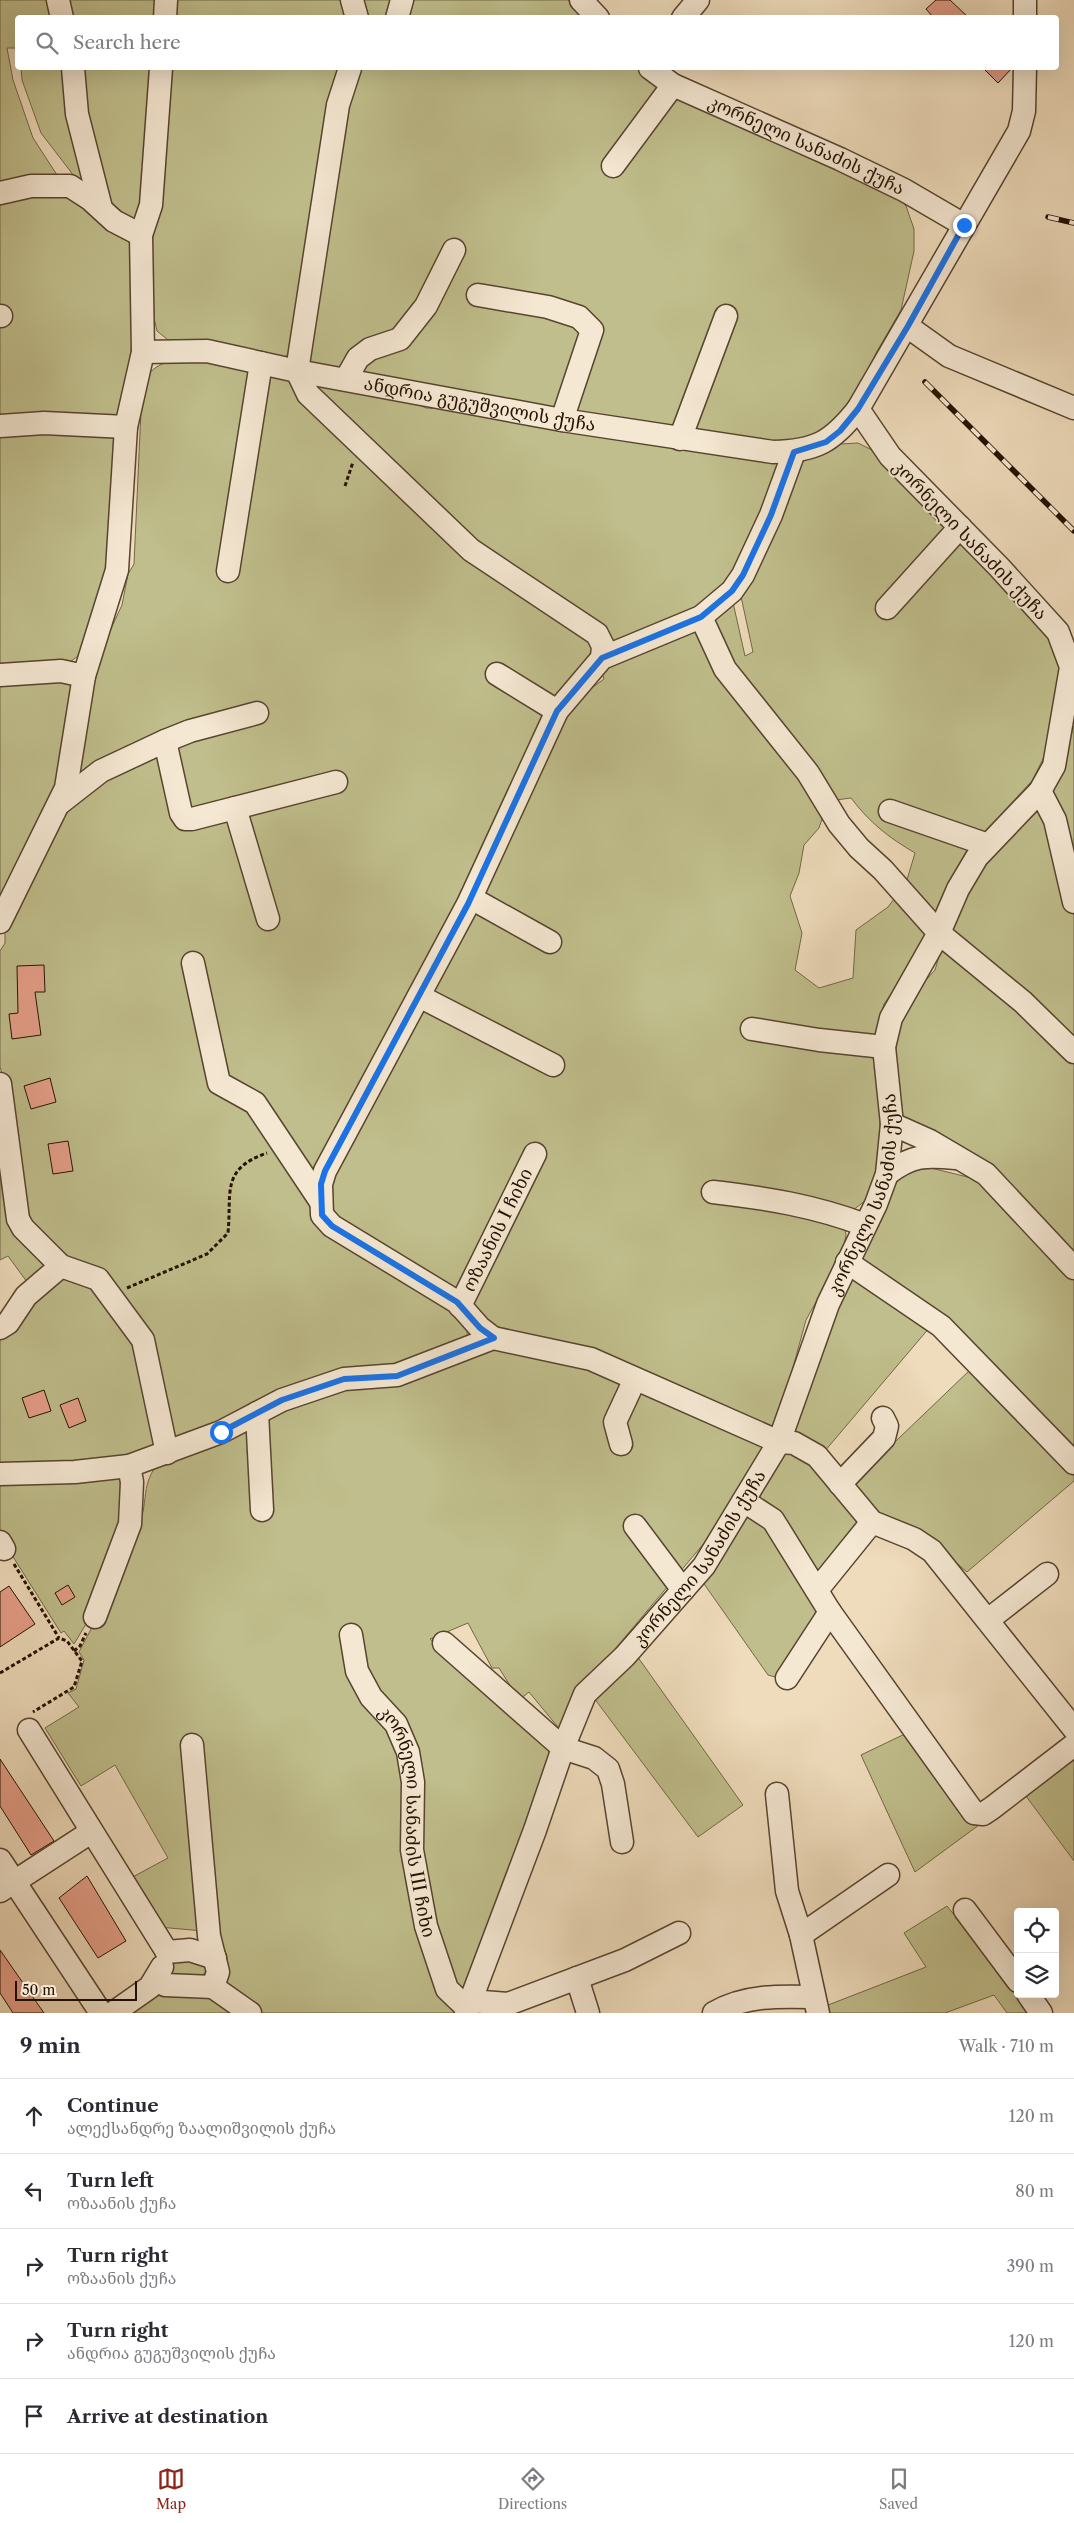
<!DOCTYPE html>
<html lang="en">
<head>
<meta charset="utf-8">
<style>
  :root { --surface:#fff; --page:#f2f2f3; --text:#2b2b33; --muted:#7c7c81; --line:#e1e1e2; --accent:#8f2418 }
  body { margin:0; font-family:"Libre Caslon Text","Noto Serif Georgian",serif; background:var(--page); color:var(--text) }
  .controls { position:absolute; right:15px; bottom:15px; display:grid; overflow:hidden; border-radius:5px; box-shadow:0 5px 20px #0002 }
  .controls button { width:45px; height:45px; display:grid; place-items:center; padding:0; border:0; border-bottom:1px solid var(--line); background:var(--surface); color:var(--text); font:25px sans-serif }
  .scale { position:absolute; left:15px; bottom:12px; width:122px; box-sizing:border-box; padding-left:5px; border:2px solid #251200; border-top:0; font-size:14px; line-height:18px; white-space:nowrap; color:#251200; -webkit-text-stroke:4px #f5e8d3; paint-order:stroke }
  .stop { position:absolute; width:15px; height:15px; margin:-11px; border:4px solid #1a73e8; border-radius:50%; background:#fff }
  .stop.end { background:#1a73e8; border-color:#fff; box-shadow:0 1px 5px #0008 }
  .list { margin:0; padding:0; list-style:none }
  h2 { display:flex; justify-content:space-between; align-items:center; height:65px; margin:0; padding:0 20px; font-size:21px }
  h2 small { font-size:16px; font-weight:400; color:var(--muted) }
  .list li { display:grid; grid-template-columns:32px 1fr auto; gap:15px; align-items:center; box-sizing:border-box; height:75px; padding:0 20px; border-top:1px solid var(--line) }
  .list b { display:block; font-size:19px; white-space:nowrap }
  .list p { margin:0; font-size:16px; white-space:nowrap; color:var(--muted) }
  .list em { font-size:16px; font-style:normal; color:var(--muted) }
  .icon { flex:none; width:28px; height:28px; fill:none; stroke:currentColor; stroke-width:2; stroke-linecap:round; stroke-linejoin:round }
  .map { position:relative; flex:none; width:1074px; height:2013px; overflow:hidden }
  .search { position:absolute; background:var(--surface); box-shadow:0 5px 20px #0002; left:15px; right:15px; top:15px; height:55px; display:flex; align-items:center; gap:12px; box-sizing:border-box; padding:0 18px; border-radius:5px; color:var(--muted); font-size:19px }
  .sheet { height:440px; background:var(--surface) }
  nav { display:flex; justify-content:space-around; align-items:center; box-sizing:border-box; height:70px; border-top:1px solid var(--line); background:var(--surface); font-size:14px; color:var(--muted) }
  nav a { display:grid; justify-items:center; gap:2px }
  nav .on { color:var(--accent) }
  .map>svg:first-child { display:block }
  .green { fill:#c0be8c; stroke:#726846; fill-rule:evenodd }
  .building { fill:#e7a08a; stroke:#251200 }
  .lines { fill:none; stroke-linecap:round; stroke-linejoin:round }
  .minor-casing { stroke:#58442f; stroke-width:25 }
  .path { stroke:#251200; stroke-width:3; stroke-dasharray:4 2.5; stroke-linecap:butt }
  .minor { stroke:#f5e8d3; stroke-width:22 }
  .rail-casing { stroke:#251200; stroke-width:5.5 }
  .rail { stroke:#f5e8d3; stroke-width:4; stroke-dasharray:11; stroke-linecap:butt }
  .route { stroke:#1a73e8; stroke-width:6 }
  .labels { text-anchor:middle; stroke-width:4; stroke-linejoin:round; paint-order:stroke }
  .street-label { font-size:18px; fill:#251200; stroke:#f5e8d3 }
</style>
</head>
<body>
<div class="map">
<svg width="1074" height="2013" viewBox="0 0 1074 2013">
  <rect width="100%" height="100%" fill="#efdcbc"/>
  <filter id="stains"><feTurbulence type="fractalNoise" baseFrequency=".004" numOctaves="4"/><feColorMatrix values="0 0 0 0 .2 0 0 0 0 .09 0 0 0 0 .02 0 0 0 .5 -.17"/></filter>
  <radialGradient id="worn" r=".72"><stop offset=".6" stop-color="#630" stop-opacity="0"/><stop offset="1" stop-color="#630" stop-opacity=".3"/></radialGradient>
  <!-- green -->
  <g class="green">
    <path d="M0,0h161l-1,17 -142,1 -1,30h-10l6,32 20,58 26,40 -59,8z"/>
    <path d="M170,0h180l4,18h-185z"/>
    <path d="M358,0h38l-6,18 -28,-1z"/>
    <path d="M407,0h161l18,17 -185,1z"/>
    <path d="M21,68h135l-10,127 -9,25 -19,-7 -44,-37 -33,-43 -19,-53z"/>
    <path d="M166,68h181l-54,281 -8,8 -112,-13 -16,-13 -3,-13 -3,-96z"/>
    <path d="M357,68h282l34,26 218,96 15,16 8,23v22l-13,59 -25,43 -19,42 -21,32 -40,18 -116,-15 -103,-18 20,-78 -51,-23 40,20 -29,81 -251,-50 42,-275z"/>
    <path d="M63,191l69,52 7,110 -16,65 -123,3v-224z"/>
    <path d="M188,359l76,11 24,5 308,272 -282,559 140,101 13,20v10l-292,106 -28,-106 -86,-76 -38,-39 -17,-135 -6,-20v-116l5,-8v-20l59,-119 98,-56 27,66 -18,-71 -95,34 14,-103 32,-69 6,-31 6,-10 8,-175c7,-24 22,-28 46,-30z"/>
    <path d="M309,379l105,24 12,5 25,1 331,51 -34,92 -31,51 -111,49 -140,-113z"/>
    <path d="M0,432h118l-5,137 -35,87 -8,6 -70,7z"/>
    <path d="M858,443l26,13 114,115 65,85 -10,83 -21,42 -62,66 -47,99 -39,58 -7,25 -3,24 9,97 -6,28 -11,22 -18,14 -4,9 2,12 -4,20 -36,65 -30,109 -286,-102 -157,-108 -4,-39 101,-185 140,-291 34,-25 -4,-13 132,-68 13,58 8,-4 -13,-60 54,-123 19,-15 27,-10zM851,798c19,25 37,39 64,55l-9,30 -18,24 -32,23 -3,48 -34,10 -24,-18 7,-37 -12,-37 9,-23 5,-28 15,-17 9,-27z"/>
    <path d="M53,679l18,4 4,12 -13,86 -62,133v-232z"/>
    <path d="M1074,726v134l-8,-35 -13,-33z"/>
    <path d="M1035,805l8,2 31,105v131l-125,-108 29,-67z"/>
    <path d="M942,946l132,115v197l-54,-58 -125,-82 -4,-65 5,-25 14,-30 25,-28z"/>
    <path d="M0,1118l11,85 41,60 -22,23 -22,-30 -8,4z"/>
    <path d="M931,1168l53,13 90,95v177l-213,-192 35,-83 14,-7z"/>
    <path d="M63,1275l33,8 43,57 22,109 -30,10 -131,9v-131l25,-30z"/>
    <path d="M851,1275l79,52 -106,125 -33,-22z"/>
    <path d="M497,1342l39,8 91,32 -9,45 20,-40 128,59 -50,83 -133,158 -21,45 -33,-40 -10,8 -20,-32h-7l-24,-45 -38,16 127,110 -93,243 -15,-9 -55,-255 13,81 49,204h-196l-41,-28 -15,-54 -46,-4 -31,-47 41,-22 -53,-93 -34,21 -36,-58 34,-21 -11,-14 8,-4 8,-29 -5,-8c22,-41 43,-84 60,-127 10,-25 1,-41 21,-64l119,-50z"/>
    <path d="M971,1369l103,99v13l-107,91 -20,-17 -76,-43 -21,-27z"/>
    <path d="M784,1448l20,9 58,65 -44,60 -64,-86z"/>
    <path d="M120,1476l8,30 -36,108 -18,30 -10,-13 -3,2 -61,-97v-59z"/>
    <path d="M745,1508l24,15 52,92 -42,63 -11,-3 -66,-94z"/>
    <path d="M637,1656l106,149 -45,32 -104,-139z"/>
    <path d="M911,1731l68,94 -64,47 -54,-117z"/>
    <path d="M1074,1749v112l-51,-69z"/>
    <path d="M947,1906l86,107h-26l-13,-18 -49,18h-120l-2,-6 103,-40 -22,-34z"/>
    <path d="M186,1958l20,8 -1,7 -7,5 -26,-1 -3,-8 7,-9z"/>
    <path d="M153,1991l59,5 25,17h-113z"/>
  </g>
  <!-- building -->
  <g class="building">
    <path d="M936,0h14l19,18h-35l-8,-9z"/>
    <path d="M983,68h29l-14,15z"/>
    <path d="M44,965l1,27h-10l6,43 -29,4 -3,-25 9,-1 -1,-47z"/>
    <path d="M50,1078l6,24 -25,7 -7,-23z"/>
    <path d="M68,1141l5,30 -20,3 -5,-30z"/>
    <path d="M44,1390l7,21 -22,7 -7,-20z"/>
    <path d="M78,1398l8,23 -17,7 -9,-23z"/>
    <path d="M68,1585l7,12 -13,8 -7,-12z"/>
    <path d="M9,1586l26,38 -35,23v-55z"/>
    <path d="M0,1759l54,82 -23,14 -31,-49z"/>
    <path d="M87,1876l39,65 -28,17 -39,-60z"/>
    <path d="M0,1950l44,63h-31l-13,-20z"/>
  </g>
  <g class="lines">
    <defs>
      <g id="minor">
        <path d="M58,0l4,18"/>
        <path d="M352,0l5,18"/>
        <path d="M581,0l17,18"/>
        <path d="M165,18l1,-18"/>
        <path d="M397,18l5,-18"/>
        <path d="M683,18l15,-18"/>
        <path d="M1025,18v-18"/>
        <path d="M73,68l4,46 24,94"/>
        <path d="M350,68l-12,37 -41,266 11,23 163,156 126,84 6,12 -1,12"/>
        <path id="s1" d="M650,68l23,17 167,74 64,31 60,35"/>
        <path d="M613,166l60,-81"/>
        <path d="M0,193l31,-7h39l20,13 24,22 27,14"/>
        <path d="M478,295l70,12 31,10 13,13 -30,90"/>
        <path d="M0,316h1"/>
        <path d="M907,326l42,30 125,52"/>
        <path id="s2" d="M143,352l64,-1 90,20 265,49 211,32c43,-1 59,-10 85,-43l161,-278 5,-20 1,-43"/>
        <path d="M346,379l12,-21 12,-9 30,-10 26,-33 28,-56"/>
        <path d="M0,426l44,-3 82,4"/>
        <path d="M680,439l46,-123"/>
        <path d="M228,571l33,-208"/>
        <path d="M887,608l73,-81"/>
        <path d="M701,617l24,52 83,104 31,51 20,24 24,22 56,63 84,69 51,50"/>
        <path d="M497,674l60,37"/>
        <path d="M0,675l61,-4 23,5"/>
        <path d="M165,741l25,-10 67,-18"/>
        <path d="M1040,791l15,29 19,82"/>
        <path d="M60,803l41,-32 64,-30 16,72 4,6h7l144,-37"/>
        <path d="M235,808l33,111"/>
        <path d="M890,811l98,34"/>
        <path d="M471,898l79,44"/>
        <path d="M0,922l66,-134 18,-112 33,-106 9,-143 17,-75 -2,-117 10,-30 10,-137"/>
        <path d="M193,963l26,120 36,20 66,99"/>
        <path d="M419,996l134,69"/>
        <path d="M752,1029l67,11 65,7"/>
        <path d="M0,1084l18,135 5,9 38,38 37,13 45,61 24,113"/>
        <path d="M892,1124l38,17 56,33 88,94"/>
        <path d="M887,1174c25,-19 38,-19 69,-16"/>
        <path d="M713,1192c53,6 102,14 152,33"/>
        <path d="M847,1262l94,64 133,137"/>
        <path id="s3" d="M460,1306l75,-152"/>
        <path d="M0,1328l8,-5 18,-27 35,-30"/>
        <path d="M493,1338l-13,-10 -23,-26 -125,-76 -10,-11 -1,-31 4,-13 143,-267 89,-193 45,-53 99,-41 31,-26 11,-16 28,-60 23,-63"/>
        <path d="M257,1413l5,97"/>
        <path d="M621,1444l-6,-22 20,-43"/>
        <path d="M0,1474l75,-2 54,-6 92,-34 61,-32 62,-21 53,-4 96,-37 98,21 188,83 15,1 23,13 55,66 42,17 18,12 142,178"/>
        <path d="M840,1484l44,-46 3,-12 -4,-8"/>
        <path d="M744,1501l29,19 57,92 144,201 9,1 9,-6 82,-63"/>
        <path d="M635,1526l48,64"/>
        <path d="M0,1542l4,7"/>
        <path d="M817,1590l55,-68"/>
        <path d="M95,1617l35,-93 2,-42 -3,-16"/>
        <path d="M988,1620l59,-46"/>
        <path id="s4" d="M351,1635l6,36 14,26 25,27 12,28 5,30 -1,68 14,76 21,63 20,19"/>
        <path d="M444,1643l119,105 31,10 14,11 5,15 9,58"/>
        <path d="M787,1678l43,-66"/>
        <path d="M29,1730l138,222"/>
        <path d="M777,1794l10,97 14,44 17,78"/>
        <path d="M0,1860l101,153"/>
        <path d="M0,1891l91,-59"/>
        <path d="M965,1910l53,71"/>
        <path d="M801,1935l87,-60"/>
        <path d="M167,1952l23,-2 25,8"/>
        <path d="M577,1978l11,35"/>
        <path d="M155,1980l10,5 48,2 5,-15 -9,-36 -17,-191"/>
        <path d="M213,1987l37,26"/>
        <path d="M1028,1994l13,19"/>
        <path d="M470,2001l38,3 117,-44 54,-27"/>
        <path d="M113,2013l37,-26 12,-20"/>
        <path id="s5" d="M466,2013l69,-183 28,-82 22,-54 40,-38 79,-90 75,-124 49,-138 48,-100 11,-30 5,-50 -8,-77 7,-29 48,-85 19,-44 19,-32 63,-66 14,-25 17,-99 -13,-35 -59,-65 -109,-111 -32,-47"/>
        <path d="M714,2013c30,-18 66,-17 99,-16"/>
      </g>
    </defs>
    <!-- minor casing -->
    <use href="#minor" class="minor-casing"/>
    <!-- path -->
    <g class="path">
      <path d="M345,486l8,-24"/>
      <path d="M127,1288l80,-34 21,-21c4,-40 -8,-64 39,-80"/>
      <path d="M14,1564l45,74"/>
      <path d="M74,1651l6,-5 6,-13"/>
      <path d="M0,1673l59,-35 8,3 15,20 -8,26 -41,25"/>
    </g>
    <!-- minor -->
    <use href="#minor" class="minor"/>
    <defs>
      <g id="rail">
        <path d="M1048,217l26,6"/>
        <path d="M925,382l149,149"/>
      </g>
    </defs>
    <!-- rail casing -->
    <use href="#rail" class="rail-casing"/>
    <!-- rail -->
    <use href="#rail" class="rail"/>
  </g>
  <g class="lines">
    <!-- route -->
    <path class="route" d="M221,1432l61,-32 62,-21 53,-3 97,-38 -14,-10 -23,-26 -125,-76 -10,-11 -1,-31 4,-13 143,-267 89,-193 45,-53 99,-41 31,-26 11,-16 28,-60 23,-63 32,-10 14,-11 18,-22 50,-83 56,-101"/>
  </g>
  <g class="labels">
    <!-- street labels -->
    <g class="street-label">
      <text dy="6" stroke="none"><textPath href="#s1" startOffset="175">კორნელი სანაძის ქუჩა</textPath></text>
      <text dy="6" stroke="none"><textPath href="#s2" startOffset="342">ანდრია გუგუშვილის ქუჩა</textPath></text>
      <text transform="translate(970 540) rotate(46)" y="6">კორნელი სანაძის ქუჩა</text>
      <text dy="6" stroke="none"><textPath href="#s5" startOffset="924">კორნელი სანაძის ქუჩა</textPath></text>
      <text dy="6" stroke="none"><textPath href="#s3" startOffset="85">ოზაანის I ჩიხი</textPath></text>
      <text dy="6" stroke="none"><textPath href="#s5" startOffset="519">კორნელი სანაძის ქუჩა</textPath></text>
      <text dy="6" stroke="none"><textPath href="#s4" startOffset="201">კორნელი სანაძის III ჩიხი</textPath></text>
    </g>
  </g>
  <rect width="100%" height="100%" filter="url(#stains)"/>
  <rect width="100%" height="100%" fill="url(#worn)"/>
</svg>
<div class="controls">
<button><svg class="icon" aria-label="locate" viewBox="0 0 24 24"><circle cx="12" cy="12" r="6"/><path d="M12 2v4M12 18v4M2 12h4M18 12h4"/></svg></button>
<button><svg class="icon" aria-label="layers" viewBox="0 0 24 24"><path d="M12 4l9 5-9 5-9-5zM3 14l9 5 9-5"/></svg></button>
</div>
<div class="scale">50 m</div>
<div class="stop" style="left:221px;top:1432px"></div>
<div class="stop end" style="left:964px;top:225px"></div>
<div class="search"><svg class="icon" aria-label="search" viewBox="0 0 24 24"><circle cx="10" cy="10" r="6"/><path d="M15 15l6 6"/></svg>Search here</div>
</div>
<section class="sheet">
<h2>9 min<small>Walk · 710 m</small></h2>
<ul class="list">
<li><svg class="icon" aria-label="ahead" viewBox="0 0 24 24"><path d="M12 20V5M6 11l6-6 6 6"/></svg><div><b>Continue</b><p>ალექსანდრე ზაალიშვილის ქუჩა</p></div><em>120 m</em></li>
<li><svg class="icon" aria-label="left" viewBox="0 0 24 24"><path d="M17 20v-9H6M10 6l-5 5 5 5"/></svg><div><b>Turn left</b><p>ოზაანის ქუჩა</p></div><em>80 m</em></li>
<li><svg class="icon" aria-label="right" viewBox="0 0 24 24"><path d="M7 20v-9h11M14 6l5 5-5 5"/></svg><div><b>Turn right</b><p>ოზაანის ქუჩა</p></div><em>390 m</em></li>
<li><svg class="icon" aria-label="right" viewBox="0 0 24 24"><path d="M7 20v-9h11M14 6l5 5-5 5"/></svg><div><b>Turn right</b><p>ანდრია გუგუშვილის ქუჩა</p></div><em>120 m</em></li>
<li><svg class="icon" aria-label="arrive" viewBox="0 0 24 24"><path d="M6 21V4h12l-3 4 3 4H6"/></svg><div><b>Arrive at destination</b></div></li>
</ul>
</section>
<nav>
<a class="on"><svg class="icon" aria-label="map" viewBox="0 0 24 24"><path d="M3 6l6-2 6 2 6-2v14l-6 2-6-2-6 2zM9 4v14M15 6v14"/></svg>Map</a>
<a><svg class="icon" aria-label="directions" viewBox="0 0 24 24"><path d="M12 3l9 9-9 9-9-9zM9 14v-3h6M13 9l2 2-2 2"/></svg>Directions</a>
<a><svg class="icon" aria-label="saved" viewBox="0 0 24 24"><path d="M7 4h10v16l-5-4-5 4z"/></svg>Saved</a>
</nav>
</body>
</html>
